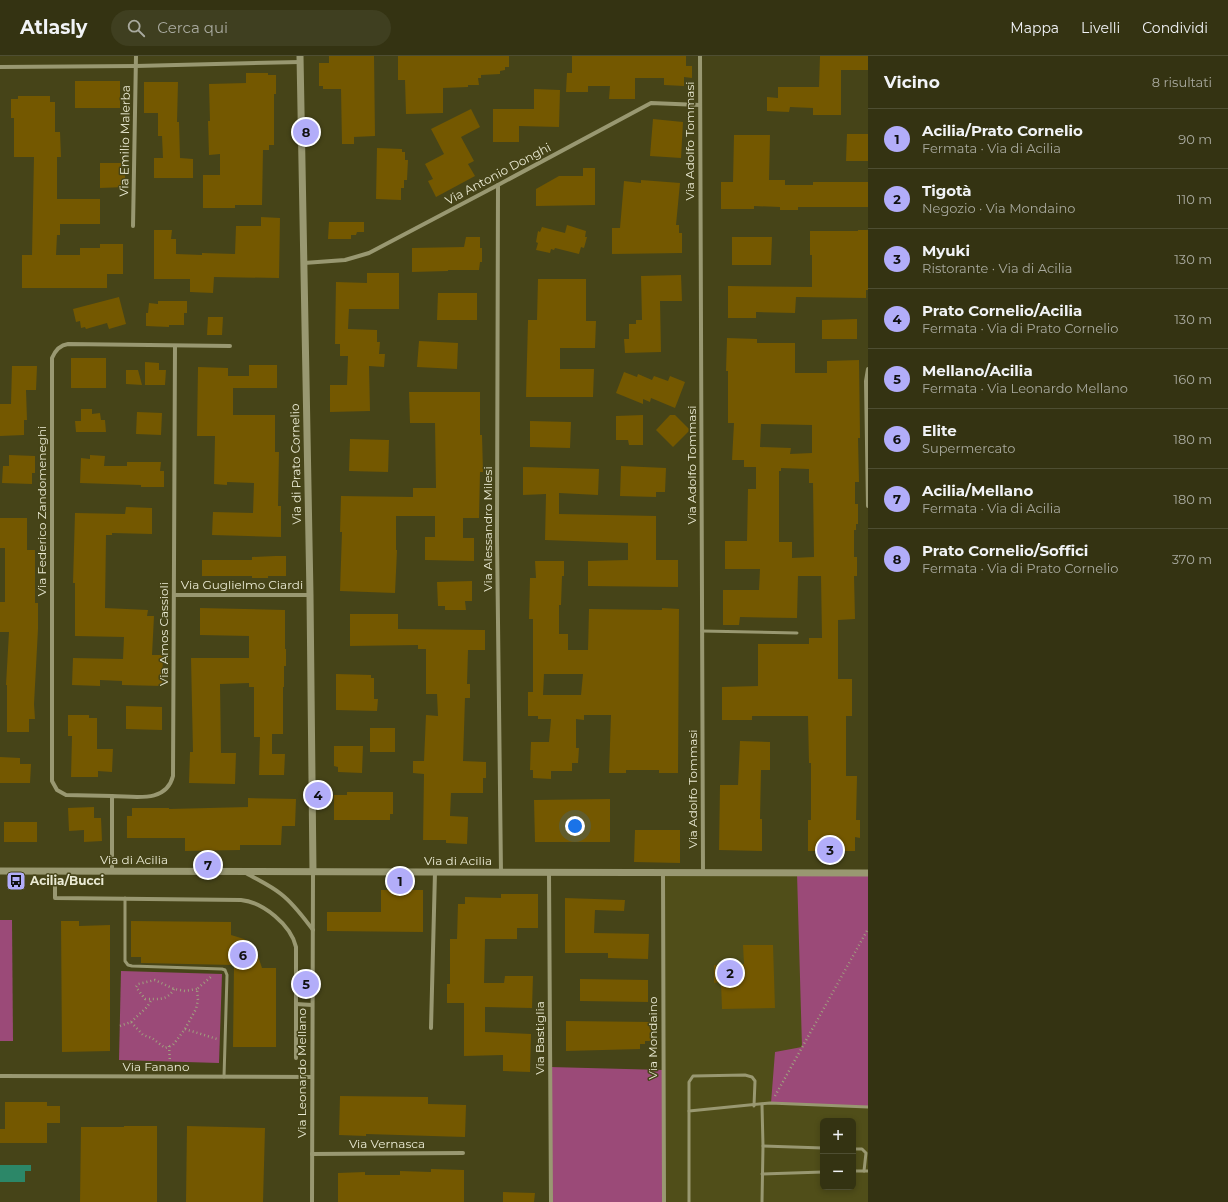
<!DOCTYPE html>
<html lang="it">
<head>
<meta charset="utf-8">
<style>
  :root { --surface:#343312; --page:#3f3f20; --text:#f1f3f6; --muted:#a9aa9f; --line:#4e4e32; --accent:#b2adf9 }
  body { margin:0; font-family:Montserrat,sans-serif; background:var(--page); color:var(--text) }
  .controls { position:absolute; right:12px; bottom:12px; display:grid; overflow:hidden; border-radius:6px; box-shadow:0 2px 6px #0003 }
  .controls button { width:36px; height:36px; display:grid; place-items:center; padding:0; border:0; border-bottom:1px solid var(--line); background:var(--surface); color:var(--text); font:20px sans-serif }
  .you { position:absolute; left:575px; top:770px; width:14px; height:14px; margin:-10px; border:3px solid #fff; border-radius:50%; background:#1a73e8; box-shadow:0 0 0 6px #1a73e833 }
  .badge { display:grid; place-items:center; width:26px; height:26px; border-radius:50%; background:var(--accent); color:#111; font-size:13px; font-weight:700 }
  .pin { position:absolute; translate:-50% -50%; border:2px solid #fff; box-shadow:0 1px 4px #0006 }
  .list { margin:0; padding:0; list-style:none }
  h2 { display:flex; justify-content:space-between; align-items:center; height:52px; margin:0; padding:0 16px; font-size:17px }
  h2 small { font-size:13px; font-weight:400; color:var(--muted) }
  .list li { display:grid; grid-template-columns:26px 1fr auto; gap:12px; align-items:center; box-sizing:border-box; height:60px; padding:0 16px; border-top:1px solid var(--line) }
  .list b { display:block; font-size:15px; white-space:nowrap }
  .list p { margin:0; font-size:13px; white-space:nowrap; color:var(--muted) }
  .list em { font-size:13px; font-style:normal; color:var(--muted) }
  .icon { flex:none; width:22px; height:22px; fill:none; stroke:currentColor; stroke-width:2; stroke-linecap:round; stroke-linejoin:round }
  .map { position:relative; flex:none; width:868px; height:1146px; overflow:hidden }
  header { display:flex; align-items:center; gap:24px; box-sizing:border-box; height:56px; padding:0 20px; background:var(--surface); border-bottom:1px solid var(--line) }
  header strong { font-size:19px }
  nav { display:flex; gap:22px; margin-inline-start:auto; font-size:14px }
  .search { width:280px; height:36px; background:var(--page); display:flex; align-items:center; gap:10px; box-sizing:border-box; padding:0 14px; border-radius:22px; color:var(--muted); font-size:15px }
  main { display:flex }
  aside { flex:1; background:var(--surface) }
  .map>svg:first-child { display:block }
  .built { fill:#504e19; fill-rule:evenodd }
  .green { fill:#9b4a78 }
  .water { fill:#2c8768 }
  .building { fill:#745800; fill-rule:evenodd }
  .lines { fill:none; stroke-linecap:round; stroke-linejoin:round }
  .path { stroke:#a09f7f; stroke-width:2.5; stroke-dasharray:1 3; stroke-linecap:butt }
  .service { stroke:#999871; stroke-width:3 }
  .minor { stroke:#999871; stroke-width:4 }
  .tertiary { stroke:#999871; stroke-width:7 }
  .labels { text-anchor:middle; stroke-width:3; stroke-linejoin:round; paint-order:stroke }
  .street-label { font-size:12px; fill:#eaead3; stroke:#464418 }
  .poi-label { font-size:12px; font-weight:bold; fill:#eaead3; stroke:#464418; text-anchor:start }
</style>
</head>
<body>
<header>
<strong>Atlasly</strong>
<div class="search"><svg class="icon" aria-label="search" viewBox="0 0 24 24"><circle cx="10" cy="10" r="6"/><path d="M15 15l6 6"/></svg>Cerca qui</div>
<nav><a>Mappa</a><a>Livelli</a><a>Condividi</a></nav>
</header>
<main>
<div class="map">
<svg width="868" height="1146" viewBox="0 0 868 1146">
  <rect width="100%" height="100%" fill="#464418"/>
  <!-- built -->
  <path class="built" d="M663,818l205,1v327h-203zM823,1065h30v66h-30z"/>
  <!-- green -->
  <g class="green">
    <path d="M868,815v236l-97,-4 4,-51 27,-5 -5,-174z"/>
    <path d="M0,864h12l1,121h-13z"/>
    <path d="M121,915l101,3 -3,89 -100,-3z"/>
    <path d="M550,1011l114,3v132h-113z"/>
  </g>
  <!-- water -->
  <path class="water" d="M0,1109h31v6h-6v11h-25z"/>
  <!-- building -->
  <g class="building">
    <path d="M329,0h45l1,80 -21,1v7h-12l-1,-55h-18v-3h-4v-23h10z"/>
    <path d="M398,0h111v11h-4v3l-5,1v3l-19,1v3h-3l1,7h-11v2l-25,1v25l-37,1 -1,-34h-7z"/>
    <path d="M572,0h114v10h6v12l-8,-1v9l-20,-1v-7h-29v21h-26l1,-13h-22v6h-22l1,-19h5z"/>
    <path d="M820,0h48v14h-27v45h-28v-7l-23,-1 -1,5 -22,-1v-14l11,1v-11h41z"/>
    <path d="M246,17h22v2h8v19h-2v51h-5v5h-6l-1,55h-27v3h-32v-33h17v-21l-11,1 -1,-34h2l-1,-37 37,-1z"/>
    <rect x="75" y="25" width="45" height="27"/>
    <path d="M144,26h34l-1,40h2l1,36 13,1v19h-39v-20h9l-1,-22h-4v-23h-14z"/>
    <path d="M534,33l26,1 -1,37 -40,-1v16h-26v-33h41z"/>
    <path d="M18,40h32v6h5v30h5l1,25h-4v42h43v25h-40v11h-3l-1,20h24v-7h20v-4h23v30h-16v14h-85v-33h10l2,-98h-20v-39h-3v-19h7z"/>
    <path d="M471,53l9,18 -19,10 13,24 -6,3 7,12 -39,21 -8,-16 5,-2 -8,-15 19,-10 -13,-25z"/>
    <path d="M653,63l30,3 -2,36 -31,-2z"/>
    <path d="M847,78h21v27h-22z"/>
    <path d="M734,79h36l-1,45h16v5h28v-3h55v25h-70v3h-18v-3l-26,-1v3h-33v-27h12z"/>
    <path d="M377,92l25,1v3h3v8h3l-1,20h-3v8h-3v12l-25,-1z"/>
    <path d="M100,107h25v24l-25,1z"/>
    <path d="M583,112h12v37l-59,1v-17l23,-13h24z"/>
    <path d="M641,124l39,3 -4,42h3v8h3v20l-70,1v-26h8l4,-47 17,2z"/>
    <path d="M261,161l19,1 -1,60 -65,-1 -1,16 -23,-1v-13h-36v-49h18l-1,9h5v15l26,1v-2l33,1 1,-28h25z"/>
    <path d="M329,166h35v10h-7l-1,3h-5v4h-23z"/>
    <path d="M567,169l19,6 -1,6h2l-3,11 -3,-1 -2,7 -24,-6 -1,2 -3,-1 -1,4 -14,-3 2,-7 -2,-1 2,-11 2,1 2,-5 23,6z"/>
    <path d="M858,174h10v60h-2v8l-70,-1 -1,16 -39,-1v6h-28v-32l84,1v-32h-2v-24h48z"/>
    <path d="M466,181h14v11h2v14h-2l-1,8h-31v1l-36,1v-24l52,-1z"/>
    <path d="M732,181h40l-1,28h-39z"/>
    <path d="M367,217h32v36h-50l-1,20 29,1v12h3l-1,12h6l-1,13 -15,-1 1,45 -40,1v-27h17l1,-29h-8v-12h-5l1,-62 31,1z"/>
    <path d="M681,219l1,26h-22l1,51 -36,1 -1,-14h5v-15h7v-4h6l-1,-44z"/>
    <path d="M538,223h48v42h10l-1,27h-35v21h34l-1,28h-67l2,-77h9z"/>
    <path d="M438,237h39v27h-40z"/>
    <path d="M119,241l7,27 -17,5 -2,-6 -21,6 -1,-2 -4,1 -1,-7 -4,1 -3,-13z"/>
    <path d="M158,245h29v12h-3v12h-15v2l-23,-1v-13h2l1,-10 9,1z"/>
    <path d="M208,261h15l-1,18h-15z"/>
    <path d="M857,263v20h-35v-19z"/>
    <path d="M727,282l30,1v4h38v30h32v-12l32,-1 1,78h-2l1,44h-4v22h3v20h-2v6h-2v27h3v19h-3l1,43 -17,1v59h14v37h-6v60h11l-1,44h4v18l-5,-1v14h-47v-31h3v-57h-2l-1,-47h-56v4h-30v-33l36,-1v-42h51v-6h13l-1,-62h-23l-1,42 -57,-1 -1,8h-16v-35h36l1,-21h-35v-28h22l1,-52h8v-22h-12v-7h-12l2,-37h-6v-52h-2zM761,368l51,1v28l-22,1 1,-6 -31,-1zM781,412l28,1v14h4l1,74 -22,1v-16h-13v-71h2z"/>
    <path d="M419,285l39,2 -1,26 -40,-2z"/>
    <rect x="71" y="302" width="35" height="30"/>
    <path d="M145,306l14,1v7h7l-1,15h-20z"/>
    <path d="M249,309h28v23h-44v27h42v37h4l-1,54h3v31l-69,-2 1,-23 40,1 1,-30 -27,-1v3l-13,-1 1,-48h-18l1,-69 30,1v8h21z"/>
    <path d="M12,310h25l-1,24h-10l1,30h-3v15l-24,1v-32h11z"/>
    <path d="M126,314h12l4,15 -16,-1z"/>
    <path d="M624,316l13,5 1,-3 14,6 2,-4 14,5 2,-5 15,6 -10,26 -24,-10 -1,4 -7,-3v5l-27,-11z"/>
    <path d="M409,336h71v43h2l1,37h-3l-1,46h-16v20h11v23l-49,-1v-23h10v-21h-39v34h1l-2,43 -55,-2 2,-59h-2l1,-36 72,1v-9h23l-1,-65h-25z"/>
    <path d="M81,353h11v5l8,-1 1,7h4l1,12h-30l-1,-11h6z"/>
    <path d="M137,356l25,1 -1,22 -25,-1z"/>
    <path d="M643,359v30h-14l-1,-5h-12v-24z"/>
    <path d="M670,359h5l15,15 -17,17 -17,-17z"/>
    <path d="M530,365l41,1 -1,26 -40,-1z"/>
    <path d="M350,383l39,1 -1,32 -39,-1z"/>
    <path d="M9,399l26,1v17h-3v11l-30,-1 1,-17h6z"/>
    <path d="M90,399l15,1 -1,10h23v-4h34l-1,9h4v16h-23v-2l-61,-2 1,-25 9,1z"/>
    <path d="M621,410l45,2 -1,24h-9v5l-36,-1z"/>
    <path d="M523,411l76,2 -1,26 -39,-2v21l97,2v44h22v27l-90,-1v-25l40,-1v-17l-83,-3 1,-46 -23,1z"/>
    <path d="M126,451l26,1v26l-40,-1v2h-6l-1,73 43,2 -1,6h7l-2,39h11l-1,31 -40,-1v-4l-22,-1v6l-28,-1 1,-27 50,1 1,-22 -49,-1v-53h-2l2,-70 50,1z"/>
    <path d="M0,462h27v32h8v53h3v26l-4,75 1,15h-6v13h-22v-47h-1l3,-53h-9v-30h5v-54h-5z"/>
    <path d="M275,500h11v20h-18v2h-16v-2h-50v-16h50v-3z"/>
    <path d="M535,505h29v15h-2l-1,29h-2v29h9v16h20l1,-41 73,1v-2l17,1 -1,164h-19v-3h-33v3h-17l2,-58h-27v5l-8,-1v29h3l-1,15h-6v8h-21v8l-18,-1v-8h-3l1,-28h18l2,-23h-13v-3h-10v-24h5v-73h-4l1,-41h6zM544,618h39l-2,21h-38z"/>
    <path d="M472,525v20h-7l1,9h-21v-4h-7l-1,-24z"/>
    <path d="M200,552l85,2v39h1v17h-2v21h-1v47h-11v20h13l-1,21h-25l1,-38h-6v-50h-5v-4l-29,1 1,69h15l-1,31 -46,-1 1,-31h3l-2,-94h58v-22l-49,-1z"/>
    <path d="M350,558h48v15l87,1v20h-17l-1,34h3v14h-5l-2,63 23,1v16h-3v15h-32l-1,23 18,1 -1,27 -21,-1v-3h-23l1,-66 -11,-1v-12h11l2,-46 12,1 -1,-22h-11v-45h-8v-4l-68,1z"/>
    <path d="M336,618l35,1v3h3v21h4l-1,12 -41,-1z"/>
    <path d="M126,650l36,1v23l-36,-1z"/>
    <path d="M68,659h21v3h8v31h16l-1,23 -14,-1v6h-27l1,-41h-4z"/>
    <rect x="370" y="672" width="25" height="24"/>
    <path d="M740,685l30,1v28h-9l-1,49h2v32l-43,-1 1,-65h18z"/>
    <path d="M334,690h29l-1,27 -24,-1v-5l-4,-1z"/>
    <path d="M0,701l20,1v6h11l-1,19h-30z"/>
    <path d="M347,736h46v22h-3v6h-56v-25h13z"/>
    <path d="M248,742l48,1 -1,27h-13l-1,19h-41v5l-55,1v-13h-58v-22h5v-8h37v1l79,-2z"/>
    <path d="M610,743v43h-75l-1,-42z"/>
    <path d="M94,751v11h7l1,23 -18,1v-12l-15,1 -1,-23z"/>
    <rect x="4" y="766" width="33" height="20"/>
    <path d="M635,774h45v33l-46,-1z"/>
    <path d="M381,834h42v42l-96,-1v-19h54z"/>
    <path d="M501,838h37v34h-21v11h-32l-1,44h20l1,-7h28l-1,32 -47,-1v25l46,2 -1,38 -27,-1v-16l-39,1v-53h-17v-19h3v-45h7l1,-35h7v-7l36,1z"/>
    <path d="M565,842l60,2 -1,11 -29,-1 -1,23 55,1 -1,25 -40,-1v-5h-43z"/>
    <path d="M61,865h18v5l31,-1v126l-48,1z"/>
    <path d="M131,865l100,1v13l13,4 8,6 5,8 5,15h14v79h-43l1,-82 -93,-2v-6h-10z"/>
    <path d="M743,889h30l2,63 -53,1 -1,-27 -7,1v-18l15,1 15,-2z"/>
    <path d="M580,923l68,1v22l-68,-1z"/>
    <path d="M566,965l86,1 -1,19h-6v3h-5v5l-74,2z"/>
    <path d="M340,1040l88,1v7l38,1 -1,32 -99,-3v2l-27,-1z"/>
    <path d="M5,1046h42v4h13v17h-13v20h-47v-14h5z"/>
    <path d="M124,1070h33v76h-77l1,-75h43z"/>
    <path d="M187,1070l78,2 -2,74h-77z"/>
    <path d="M431,1113l33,1v32h-126v-29l27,-1v3h35v-4l31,1z"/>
    <path d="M503,1136l32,1 -1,9h-31z"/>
  </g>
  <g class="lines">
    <!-- path -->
    <g class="path">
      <path d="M174,933c-7,12 -16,10 -29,10l-9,-12 2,-3 17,-4 19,9 11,2 12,-2"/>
      <path d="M131,966l16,-15 5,-8"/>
      <path d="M120,970l11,-4 12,13 9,3 13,10 8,-3 12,-16 11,-20 2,-9 -1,-11 15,-13"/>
      <path d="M185,973l32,10"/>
      <path d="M169,990l1,16"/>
      <path d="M775,1040l93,-167"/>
    </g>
    <!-- service -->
    <g class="service">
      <path d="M702,575l95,2"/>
      <path d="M125,842v63l3,4 4,1 90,3 3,1 2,5 -3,102"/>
      <path d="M689,1055v-29l4,-6 52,-1 7,2 3,4 -1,25"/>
      <path d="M763,1090l60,2"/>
      <path d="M853,1093h9l4,4 -2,18"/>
      <path d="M853,1115h15"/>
      <path d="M762,1118l61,-2"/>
      <path d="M689,1146v-91l81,-8 98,4"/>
      <path d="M762,1146l1,-56 -1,-41"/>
    </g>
    <!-- minor -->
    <g class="minor">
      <path d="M700,0l3,817"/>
      <path d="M0,11l136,-1 164,-4"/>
      <path d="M498,129l-1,353 4,335"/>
      <path d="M133,170l3,-170"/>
      <path d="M304,207l41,-3 24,-7 129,-68 153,-82 49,2"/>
      <path d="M868,313l-2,12 2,125"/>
      <path d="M175,539h135"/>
      <path d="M112,740l-46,-1 -9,-5 -5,-9v-423c3,-7 8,-13 16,-14l162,2"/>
      <path d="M112,814v-74c22,0 54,8 61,-20l2,-430"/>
      <path d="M55,815v27l186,2c22,2 50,25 55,47v111"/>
      <path d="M246,817c12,7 25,13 35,21 13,10 22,23 32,36"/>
      <path d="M549,817l2,329"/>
      <path d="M663,818l1,328"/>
      <path d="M296,948l16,1"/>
      <path d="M431,972l4,-156"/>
      <path d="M0,1020l312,1"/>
      <path d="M312,1098l151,-1"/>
      <path d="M312,1146l1,-330"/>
    </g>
    <!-- tertiary -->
    <g class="tertiary">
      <path d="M300,0l10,539 3,277"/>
      <path d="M0,815l868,2"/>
    </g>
  </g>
  <!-- icons -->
  <defs>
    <symbol id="bus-square" viewBox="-11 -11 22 22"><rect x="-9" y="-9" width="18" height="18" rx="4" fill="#b2adf9" stroke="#464418"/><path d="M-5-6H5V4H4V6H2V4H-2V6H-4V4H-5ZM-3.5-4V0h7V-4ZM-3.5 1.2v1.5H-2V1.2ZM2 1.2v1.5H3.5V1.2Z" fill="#111"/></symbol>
  </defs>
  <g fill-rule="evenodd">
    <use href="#bus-square" x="5" y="814" width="22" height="22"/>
  </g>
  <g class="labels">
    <!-- street labels -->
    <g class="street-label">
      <text transform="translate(125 85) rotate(-89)" y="4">Via Emilio Malerba</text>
      <text transform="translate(690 85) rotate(-90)" y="4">Via Adolfo Tommasi</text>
      <text transform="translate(498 118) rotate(-28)" y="4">Via Antonio Donghi</text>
      <text transform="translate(296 408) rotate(-91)" y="4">Via di Prato Cornelio</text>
      <text transform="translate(692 409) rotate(-90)" y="4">Via Adolfo Tommasi</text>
      <text transform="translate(42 455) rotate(-90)" y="4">Via Federico Zandomeneghi</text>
      <text transform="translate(488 473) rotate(-90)" y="4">Via Alessandro Milesi</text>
      <text x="242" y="533">Via Guglielmo Ciardi</text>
      <text transform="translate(164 578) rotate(-90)" y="4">Via Amos Cassioli</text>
      <text transform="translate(693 733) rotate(-90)" y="4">Via Adolfo Tommasi</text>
      <text x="134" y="808">Via di Acilia</text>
      <text x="458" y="809">Via di Acilia</text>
      <text transform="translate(540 982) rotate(-90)" y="4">Via Bastiglia</text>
      <text transform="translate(653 982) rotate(-90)" y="4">Via Mondaino</text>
      <text x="156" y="1015">Via Fanano</text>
      <text transform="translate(302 1017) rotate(-90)" y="4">Via Leonardo Mellano</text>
      <text x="387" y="1092">Via Vernasca</text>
    </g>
    <!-- poi labels -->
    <g class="poi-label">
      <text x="30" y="829">Acilia/Bucci</text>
    </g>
  </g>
</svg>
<div class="controls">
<button>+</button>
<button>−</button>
</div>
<div class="you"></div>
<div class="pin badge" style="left:400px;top:825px">1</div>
<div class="pin badge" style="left:730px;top:917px">2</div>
<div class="pin badge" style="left:830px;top:794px">3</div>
<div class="pin badge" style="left:318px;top:739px">4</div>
<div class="pin badge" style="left:306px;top:928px">5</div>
<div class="pin badge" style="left:243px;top:899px">6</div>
<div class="pin badge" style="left:208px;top:809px">7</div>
<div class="pin badge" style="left:306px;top:76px">8</div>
</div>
<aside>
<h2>Vicino<small>8 risultati</small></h2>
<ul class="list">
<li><span class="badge">1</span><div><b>Acilia/Prato Cornelio</b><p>Fermata · Via di Acilia</p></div><em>90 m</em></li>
<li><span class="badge">2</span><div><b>Tigotà</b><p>Negozio · Via Mondaino</p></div><em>110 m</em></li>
<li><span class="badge">3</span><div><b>Myuki</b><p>Ristorante · Via di Acilia</p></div><em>130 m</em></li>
<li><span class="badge">4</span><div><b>Prato Cornelio/Acilia</b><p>Fermata · Via di Prato Cornelio</p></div><em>130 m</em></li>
<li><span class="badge">5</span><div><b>Mellano/Acilia</b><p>Fermata · Via Leonardo Mellano</p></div><em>160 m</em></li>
<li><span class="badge">6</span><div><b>Elite</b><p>Supermercato</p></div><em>180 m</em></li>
<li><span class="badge">7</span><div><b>Acilia/Mellano</b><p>Fermata · Via di Acilia</p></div><em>180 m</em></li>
<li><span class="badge">8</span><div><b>Prato Cornelio/Soffici</b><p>Fermata · Via di Prato Cornelio</p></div><em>370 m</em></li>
</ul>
</aside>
</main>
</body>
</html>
